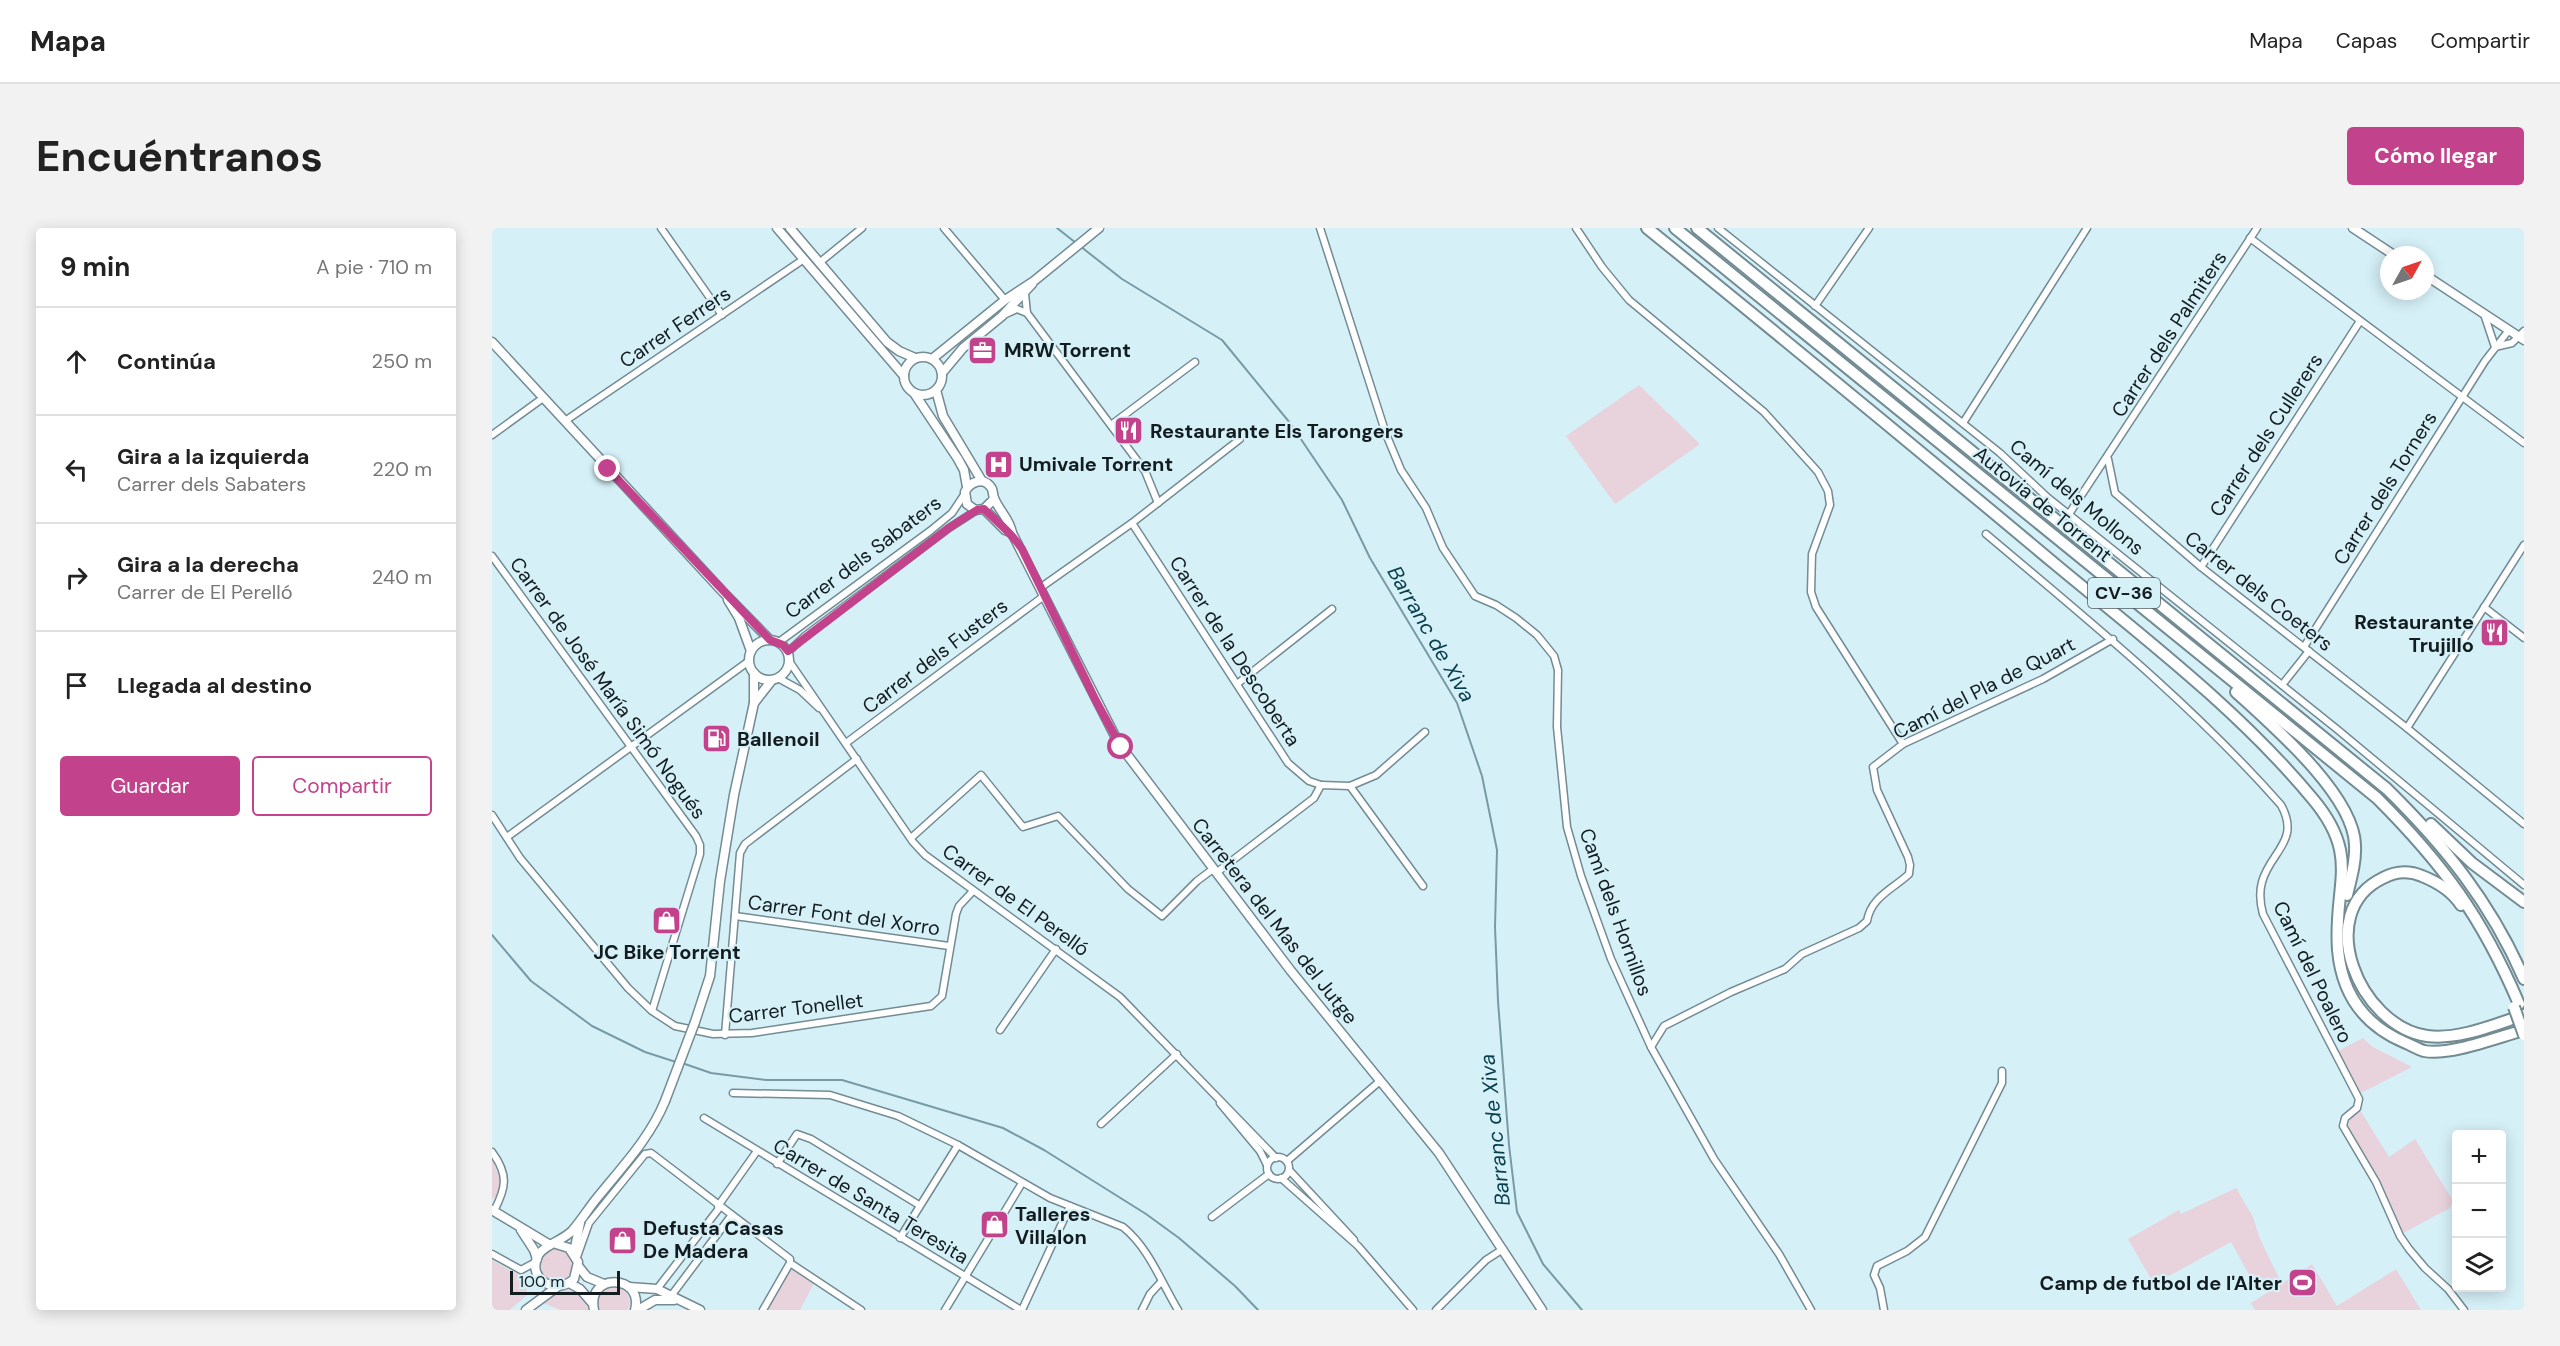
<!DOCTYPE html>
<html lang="es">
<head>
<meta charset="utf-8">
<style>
  :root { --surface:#fff; --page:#f2f2f2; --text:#222; --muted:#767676; --line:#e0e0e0; --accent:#c3428c }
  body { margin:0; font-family:"DM Sans",sans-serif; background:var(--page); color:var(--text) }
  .controls { position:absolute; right:18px; bottom:18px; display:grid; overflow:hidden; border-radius:6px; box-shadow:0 3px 15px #0003 }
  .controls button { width:54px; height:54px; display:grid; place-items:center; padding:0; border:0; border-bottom:2px solid var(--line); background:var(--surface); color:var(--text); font:30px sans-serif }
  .compass { position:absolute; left:1888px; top:18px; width:54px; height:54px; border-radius:50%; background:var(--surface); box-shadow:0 3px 15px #0003; rotate:50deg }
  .scale { position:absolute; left:18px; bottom:15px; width:110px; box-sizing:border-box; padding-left:6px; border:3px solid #131d20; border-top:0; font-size:16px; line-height:21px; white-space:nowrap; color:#131d20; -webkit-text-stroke:4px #d6f0f8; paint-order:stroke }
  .stop { position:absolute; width:18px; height:18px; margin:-14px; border:4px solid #c3428c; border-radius:50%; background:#fff }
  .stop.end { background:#c3428c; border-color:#fff; box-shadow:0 2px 6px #0008 }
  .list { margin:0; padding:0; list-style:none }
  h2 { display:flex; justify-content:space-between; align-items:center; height:78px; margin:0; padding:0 24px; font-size:26px }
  h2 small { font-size:20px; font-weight:400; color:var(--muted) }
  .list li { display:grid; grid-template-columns:39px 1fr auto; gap:18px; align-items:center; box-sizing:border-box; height:108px; padding:0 24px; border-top:2px solid var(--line) }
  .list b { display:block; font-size:22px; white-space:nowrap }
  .list p { margin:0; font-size:20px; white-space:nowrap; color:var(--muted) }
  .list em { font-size:20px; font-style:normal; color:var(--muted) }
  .actions { display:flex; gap:12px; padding:18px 24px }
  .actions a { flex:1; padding:14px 0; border:2px solid var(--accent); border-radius:6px; text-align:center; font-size:21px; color:var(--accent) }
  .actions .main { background:var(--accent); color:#fff }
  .icon { flex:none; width:33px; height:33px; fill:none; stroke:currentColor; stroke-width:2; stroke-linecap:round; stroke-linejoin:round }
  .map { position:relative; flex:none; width:2032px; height:1082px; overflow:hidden; border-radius:6px }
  header { display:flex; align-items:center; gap:36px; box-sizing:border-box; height:84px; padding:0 30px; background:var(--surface); border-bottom:2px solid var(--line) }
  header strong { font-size:28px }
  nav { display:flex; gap:33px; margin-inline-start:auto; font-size:21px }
  .intro { display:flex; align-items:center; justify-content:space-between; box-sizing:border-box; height:144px; padding:0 36px }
  h1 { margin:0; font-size:42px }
  .button { padding:15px 27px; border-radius:6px; background:var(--accent); color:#fff; font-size:21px; font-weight:700 }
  main { display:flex; gap:36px; padding:0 36px }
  aside { flex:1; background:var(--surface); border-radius:6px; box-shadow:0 3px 15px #0003 }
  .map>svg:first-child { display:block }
  .green { fill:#e8d3dc }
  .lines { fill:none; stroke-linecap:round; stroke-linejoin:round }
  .stream { stroke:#779ba6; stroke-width:2 }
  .street-casing { stroke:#738b93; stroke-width:9 }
  .secondary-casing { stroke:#738b93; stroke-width:11 }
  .highway-casing { stroke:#738b93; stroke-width:14 }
  .street { stroke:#fff; stroke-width:6 }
  .secondary { stroke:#fff; stroke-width:8 }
  .highway { stroke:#fff; stroke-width:10 }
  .secondary-bridge-casing { stroke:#738b93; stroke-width:11; stroke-linecap:butt }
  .highway-bridge-casing { stroke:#738b93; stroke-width:14; stroke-linecap:butt }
  .secondary-bridge { stroke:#fff; stroke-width:8 }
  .highway-bridge { stroke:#fff; stroke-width:10 }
  .route { stroke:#c3428c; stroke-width:8 }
  .labels { text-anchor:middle; stroke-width:4.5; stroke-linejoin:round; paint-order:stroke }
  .shield { fill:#d6f0f8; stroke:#4e5c61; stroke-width:1.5 }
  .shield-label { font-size:18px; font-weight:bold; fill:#131d20 }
  .street-label { font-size:20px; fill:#131d20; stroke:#d6f0f8 }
  .poi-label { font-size:20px; font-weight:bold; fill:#131d20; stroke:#d6f0f8; text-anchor:start }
  .water-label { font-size:21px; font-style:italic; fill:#073e4c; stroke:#d6f0f8 }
</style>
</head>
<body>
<header>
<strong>Mapa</strong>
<nav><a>Mapa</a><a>Capas</a><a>Compartir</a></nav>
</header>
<div class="intro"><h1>Encuéntranos</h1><a class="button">Cómo llegar</a></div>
<main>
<aside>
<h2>9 min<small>A pie · 710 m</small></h2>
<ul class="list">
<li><svg class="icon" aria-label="ahead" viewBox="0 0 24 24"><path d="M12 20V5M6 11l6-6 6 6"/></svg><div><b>Continúa</b></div><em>250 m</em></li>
<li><svg class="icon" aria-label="left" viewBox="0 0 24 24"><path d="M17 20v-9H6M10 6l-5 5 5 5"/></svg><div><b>Gira a la izquierda</b><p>Carrer dels Sabaters</p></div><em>220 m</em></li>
<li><svg class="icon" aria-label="right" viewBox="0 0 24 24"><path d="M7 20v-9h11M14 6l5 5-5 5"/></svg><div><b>Gira a la derecha</b><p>Carrer de El Perelló</p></div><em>240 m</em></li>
<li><svg class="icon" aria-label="arrive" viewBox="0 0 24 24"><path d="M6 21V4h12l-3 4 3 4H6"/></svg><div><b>Llegada al destino</b></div></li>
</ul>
<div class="actions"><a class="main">Guardar</a><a>Compartir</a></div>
</aside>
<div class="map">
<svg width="2032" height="1082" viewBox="0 0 2032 1082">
  <rect width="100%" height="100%" fill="#d6f0f8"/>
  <!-- green -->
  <g class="green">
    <path d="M1147,157l61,59 -85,60 -49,-68z"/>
    <path d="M1871,810l10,9 39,20 -53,27 -23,-42z"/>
    <path d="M1868,882l29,47 26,-18 38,62 -3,7 -47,25 -16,-34 -40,-71 3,-9z"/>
    <path d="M0,930l9,24 -4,14 -5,3z"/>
    <path d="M1744,960l17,29 7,22 19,39 -21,13 -27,-49 -77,42 -26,-45 51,-29 2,4z"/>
    <circle cx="65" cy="1037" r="16"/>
    <path d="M0,1032l34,19 1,16 -17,15h-18z"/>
    <path d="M1820,1036l25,42 59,-37 25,41h-166l-4,-7z"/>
    <path d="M296,1038l26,17 -14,27h-37z"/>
    <path d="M125,1059c11,4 15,12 11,23h-29c-4,-14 4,-23 18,-23z"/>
    <path d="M68,1062c16,-1 23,5 29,20h-29l-16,-7 -1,-2z"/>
  </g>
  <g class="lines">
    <!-- stream -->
    <g class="stream">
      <path d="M565,0l19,15"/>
      <path d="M588,18l42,33 100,61 68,83 52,77 28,58 87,145 25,73 15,74 -2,77 3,74 11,144 8,67 26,52 39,46"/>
      <path d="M0,707l39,46 61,45 53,26 31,10"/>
      <path d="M190,835l29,10 55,7h76l161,48 41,22 102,64 33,24 56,48 23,24"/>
    </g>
    <defs>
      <g id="street">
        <path d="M169,0l61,87"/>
        <path d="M452,0l61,72"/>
        <path d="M828,0l66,206 15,36 25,38 17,40 32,48 21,9 20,13 21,17 17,21 4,14 -1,57 10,100 14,49 30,83 40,88 63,112 65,95 32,56"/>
        <path d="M1084,0l26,39 27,33 135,112 54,60 10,19 2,14 -18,49 -1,38 5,15 87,137"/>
        <path d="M1226,0l282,225 47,44 291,233 186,155"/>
        <path d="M1758,10l274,205"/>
        <path d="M327,35l43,-35"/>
        <path d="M533,66l2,19 118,158 13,32"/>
        <path d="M1323,78l54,-78"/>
        <path d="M514,86l11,-5 10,4"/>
        <path d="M1992,86l11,33"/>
        <path d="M2003,119l17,-4 12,-12"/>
        <path d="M73,193l239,-162"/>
        <path d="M1471,195l124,-195"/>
        <path d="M619,197l84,-63"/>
        <path d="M0,207l51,-37"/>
        <path d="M1616,231l7,34 86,74 206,161 117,96"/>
        <path d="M1577,286l188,-286"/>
        <path d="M640,295l156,240 21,18 12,4"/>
        <path d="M1494,306c102,86 206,170 295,271 20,36 -11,47 -19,77 -3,11 -2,21 1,32l96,185 -2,9 -12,10 -2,8 33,56 24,54 9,13 16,19 23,21 16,21"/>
        <path d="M0,328l204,280 4,9v9l-48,157"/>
        <path d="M1709,339l159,-246"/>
        <path d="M548,360l92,-65 108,-84"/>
        <path d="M1992,379l40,31"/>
        <path d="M287,414l151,-111 22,-18 12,-18"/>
        <path d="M1812,419l181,-286 24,-31"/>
        <path d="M296,424l17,-16 144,-108 28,-18"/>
        <path d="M297,433l124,181 12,13 195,142 156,161"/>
        <path d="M286,450l22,12 19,18"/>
        <path d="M745,456l95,-75"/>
        <path d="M1790,457l27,-34"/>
        <path d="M1915,500l117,-183"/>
        <path d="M354,515l198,-147"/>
        <path d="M858,558l73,100"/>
        <path d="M0,587l28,43 108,130 24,23 23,15 38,8 39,-1 179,-27 11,-10 14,-82 3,-8 14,-15"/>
        <path d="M15,609l242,-176"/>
        <path d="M419,610l70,-63 42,52 35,-11 70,73 34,27 35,-35 16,-12"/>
        <path d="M724,645l98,-75 7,-13 29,1 26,-11 49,-43"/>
        <path d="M243,688l214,30"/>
        <path d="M508,802l56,-81"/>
        <path d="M233,807l15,-182 5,-9 112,-85"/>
        <path d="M1159,819l13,-21 67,-34 54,-23 17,-15 57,-26 8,-7c4,-24 26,-32 42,-47l1,-9 -2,-8 -31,-67 -4,-23 30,-23 140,-65 70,-40"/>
        <path d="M241,865l97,2 68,21 60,29 92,53 73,29c26,21 38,55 55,83"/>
        <path d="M728,875l40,48 7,14"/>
        <path d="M212,890l317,192"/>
        <path d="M609,896l76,-70"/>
        <path d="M0,924c17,23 14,36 2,59"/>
        <circle cx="786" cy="940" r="11"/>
        <path d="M795,933l93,-80"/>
        <path d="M285,936l20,-30 14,5 108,66"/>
        <path d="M798,943l64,69"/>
        <path d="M789,950l77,68 55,64"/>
        <path d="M226,978l39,-55"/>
        <path d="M720,989l57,-43"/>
        <path d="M408,1010l58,-93"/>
        <path d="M0,1026l29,16 15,-8"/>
        <path d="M85,1029l12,-34 56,-69 6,-1 139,106v4l71,47"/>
        <path d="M165,1061l63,-82"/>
        <path d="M179,1068l60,-80"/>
        <path d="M271,1082l27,-47"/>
        <path d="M453,1082l77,-127"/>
        <path d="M530,1082l48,-104"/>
        <path d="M650,1082l8,-16 11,-12"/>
        <path d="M944,1082l50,-50 17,-11"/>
        <path d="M1392,1082l-4,-22 -6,-13 3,-9 30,-15 18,-14 77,-154v-12"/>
      </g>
      <g id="secondary">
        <path d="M285,0l127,148"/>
        <path d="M298,0l97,114 12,9 16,7"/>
        <path d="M1861,0l41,27"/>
        <path d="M1933,47l99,65"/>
        <path d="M0,114l231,250 47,48"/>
        <circle cx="431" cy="148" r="19"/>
        <path d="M440,131l73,-59 29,-19 65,-53"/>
        <path d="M450,145l21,-25 39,-32 30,-32"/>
        <path d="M444,162l7,26 39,65"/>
        <path d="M422,165l44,66 6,11 3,17"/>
        <path d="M502,271l-10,10 -9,1 -8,-6 -2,-12c5,-11 20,-16 27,-3 1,3 1,6 2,9 5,13 16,21 18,35l107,211 172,227 148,182 103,157"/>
        <path d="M492,281l21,21 7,3"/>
        <path d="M236,372l11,18 12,33"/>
        <circle cx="277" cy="432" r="20"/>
        <path d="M262,475l18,-23"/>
        <path d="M203,794l15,-46 10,-95 14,-86 20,-92v-30"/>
        <path d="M0,982l58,35"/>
        <path d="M29,1002l13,20 3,9"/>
        <path d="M64,1016l13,4 9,14 -4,17c-20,18 -49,-2 -35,-25 7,-10 23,-13 33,-23 9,-10 16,-22 25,-33 25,-31 53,-60 68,-97"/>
        <path d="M82,1024l6,-29"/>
        <path d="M87,1039l8,10 17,7"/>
        <path d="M77,1055l11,6 13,15"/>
        <path d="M137,1059l28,2 43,21"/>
        <path d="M34,1082l31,-23"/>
        <path d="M102,1082c-8,-38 50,-36 41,0"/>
        <path d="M146,1082l17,-10h19"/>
      </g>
      <g id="highway">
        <path d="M1155,0c137,111 273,223 408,336 89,74 183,145 257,234 50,59 21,86 26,152 4,45 27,76 68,93 5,2 12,6 18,8 26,5 74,-14 100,-21"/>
        <path d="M1183,0l702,570c66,66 105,119 142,206"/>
        <path d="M1205,0l690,561c58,57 104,114 137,190"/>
        <path d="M1744,464c35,32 118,103 119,153 1,16 -4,34 -8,50"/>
        <path d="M1939,596l41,39 52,39"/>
        <path d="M1969,677c-9,-14 -24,-23 -39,-29 -14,-6 -26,-5 -39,2 -71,34 -24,148 44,158 32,4 66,-11 97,-21"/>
      </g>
    </defs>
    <!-- street casing -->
    <use href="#street" class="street-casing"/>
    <!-- secondary casing -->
    <use href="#secondary" class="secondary-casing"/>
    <!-- highway casing -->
    <use href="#highway" class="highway-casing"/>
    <!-- street -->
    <use href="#street" class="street"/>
    <!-- secondary -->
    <use href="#secondary" class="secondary"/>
    <!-- highway -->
    <use href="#highway" class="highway"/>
    <defs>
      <path id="secondary-bridge" d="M173,873l30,-79"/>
      <path id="highway-bridge" d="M2022,779l10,28"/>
    </defs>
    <!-- secondary-bridge casing -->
    <use href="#secondary-bridge" class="secondary-bridge-casing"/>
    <!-- highway-bridge casing -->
    <use href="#highway-bridge" class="highway-bridge-casing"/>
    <!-- secondary-bridge -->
    <use href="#secondary-bridge" class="secondary-bridge"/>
    <!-- highway-bridge -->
    <use href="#highway-bridge" class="highway-bridge"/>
  </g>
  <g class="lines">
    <!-- route -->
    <path class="route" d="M116,241l162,171 13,5 5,6 161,-123 28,-18 7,-1c14,14 28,24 38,40l74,152 25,46"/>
  </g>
  <!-- icons -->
  <defs>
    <symbol id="office-square" viewBox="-11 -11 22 22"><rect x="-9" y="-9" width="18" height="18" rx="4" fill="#c3428c" stroke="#d6f0f8"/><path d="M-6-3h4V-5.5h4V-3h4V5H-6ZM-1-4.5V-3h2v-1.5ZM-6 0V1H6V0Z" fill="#fff"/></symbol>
    <symbol id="restaurant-square" viewBox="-11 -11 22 22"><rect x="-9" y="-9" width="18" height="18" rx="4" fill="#c3428c" stroke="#d6f0f8"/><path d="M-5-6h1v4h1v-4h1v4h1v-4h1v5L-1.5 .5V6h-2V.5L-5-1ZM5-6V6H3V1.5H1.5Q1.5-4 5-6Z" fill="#fff"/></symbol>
    <symbol id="hospital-square" viewBox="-11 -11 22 22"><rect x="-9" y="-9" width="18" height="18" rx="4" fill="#c3428c" stroke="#d6f0f8"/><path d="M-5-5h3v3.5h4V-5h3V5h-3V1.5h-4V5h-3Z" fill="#fff"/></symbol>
    <symbol id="fuel-square" viewBox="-11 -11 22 22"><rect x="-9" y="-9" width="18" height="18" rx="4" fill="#c3428c" stroke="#d6f0f8"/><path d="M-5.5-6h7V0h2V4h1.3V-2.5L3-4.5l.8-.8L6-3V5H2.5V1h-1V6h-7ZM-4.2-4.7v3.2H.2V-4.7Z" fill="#fff"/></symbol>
    <symbol id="shop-square" viewBox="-11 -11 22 22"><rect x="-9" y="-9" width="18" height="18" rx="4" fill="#c3428c" stroke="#d6f0f8"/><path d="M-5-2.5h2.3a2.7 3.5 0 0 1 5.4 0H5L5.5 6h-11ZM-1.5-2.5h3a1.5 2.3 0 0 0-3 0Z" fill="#fff"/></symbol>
    <symbol id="stadium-square" viewBox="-11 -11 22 22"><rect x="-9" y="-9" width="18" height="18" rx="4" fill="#c3428c" stroke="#d6f0f8"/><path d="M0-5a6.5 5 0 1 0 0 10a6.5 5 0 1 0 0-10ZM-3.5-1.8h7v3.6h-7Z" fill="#fff"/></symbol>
  </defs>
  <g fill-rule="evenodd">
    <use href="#office-square" x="474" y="106" width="33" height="33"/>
    <use href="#restaurant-square" x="620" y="186" width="33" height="33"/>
    <use href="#hospital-square" x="490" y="220" width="33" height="33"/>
    <use href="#restaurant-square" x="1986" y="388" width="33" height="33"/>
    <use href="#fuel-square" x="208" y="494" width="33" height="33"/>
    <use href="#shop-square" x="158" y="676" width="33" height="33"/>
    <use href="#shop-square" x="486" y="980" width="33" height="33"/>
    <use href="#shop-square" x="114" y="996" width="33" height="33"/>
    <use href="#stadium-square" x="1794" y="1038" width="33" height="33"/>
  </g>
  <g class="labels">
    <!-- shield labels -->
    <rect class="shield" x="1596" y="350" width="72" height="30" rx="4.5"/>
    <g class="shield-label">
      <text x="1632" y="371">CV-36</text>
    </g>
    <!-- street labels -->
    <g class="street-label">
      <text transform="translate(183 99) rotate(-34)" y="7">Carrer Ferrers</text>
      <text transform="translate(1677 106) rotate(-57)" y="7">Carrer dels Palmiters</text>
      <text transform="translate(1774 207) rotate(-57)" y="7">Carrer dels Cullerers</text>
      <text transform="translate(1893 260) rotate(-58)" y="7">Carrer dels Torners</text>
      <text transform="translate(1585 269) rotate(40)" y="7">Camí dels Mollons</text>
      <text transform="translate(1551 276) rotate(39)" y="7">Autovia de Torrent</text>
      <text transform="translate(371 329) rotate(-37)" y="7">Carrer dels Sabaters</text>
      <text transform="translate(1767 363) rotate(38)" y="7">Carrer dels Coeters</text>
      <text transform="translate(743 423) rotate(57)" y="7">Carrer de la Descoberta</text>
      <text transform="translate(443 428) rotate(-37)" y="7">Carrer dels Fusters</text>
      <text transform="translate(116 460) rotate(54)" y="7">Carrer de José María Simó Nogués</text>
      <text transform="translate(1492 460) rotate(-27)" y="7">Camí del Pla de Quart</text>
      <text transform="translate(524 672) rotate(36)" y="7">Carrer de El Perelló</text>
      <text transform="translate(1124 684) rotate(70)" y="7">Camí dels Hornillos</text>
      <text transform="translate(352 687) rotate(8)" y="7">Carrer Font del Xorro</text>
      <text transform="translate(783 693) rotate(52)" y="7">Carretera del Mas del Jutge</text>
      <text transform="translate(1821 744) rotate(64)" y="7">Camí del Poalero</text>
      <text transform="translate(304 780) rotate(-7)" y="7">Carrer Tonellet</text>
      <text transform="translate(379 973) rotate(31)" y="7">Carrer de Santa Teresita</text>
    </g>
    <!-- poi labels -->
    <g class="poi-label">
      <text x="512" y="129">MRW Torrent</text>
      <text x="658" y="210">Restaurante Els Tarongers</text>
      <text x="527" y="243">Umivale Torrent</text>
      <text x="1982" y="401" text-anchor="end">Restaurante<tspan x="1982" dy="23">Trujillo</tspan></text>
      <text x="245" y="518">Ballenoil</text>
      <text x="175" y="731" text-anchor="middle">JC Bike Torrent</text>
      <text x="523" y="993">Talleres<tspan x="523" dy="23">Villalon</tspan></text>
      <text x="151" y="1007">Defusta Casas<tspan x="151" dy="23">De Madera</tspan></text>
      <text x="1790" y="1062" text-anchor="end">Camp de futbol de l'Alter</text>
    </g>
    <!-- water labels -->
    <g class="water-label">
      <text transform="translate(939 406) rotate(60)" y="7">Barranc de Xiva</text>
      <text transform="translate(1003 902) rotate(-96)" y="7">Barranc de Xiva</text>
    </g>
  </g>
</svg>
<div class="controls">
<button>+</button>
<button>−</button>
<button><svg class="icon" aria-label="layers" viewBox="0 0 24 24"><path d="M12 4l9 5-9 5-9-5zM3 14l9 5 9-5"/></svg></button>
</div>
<svg class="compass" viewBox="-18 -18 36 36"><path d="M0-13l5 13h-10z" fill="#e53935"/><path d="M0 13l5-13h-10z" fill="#767676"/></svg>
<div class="scale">100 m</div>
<div class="stop" style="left:629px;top:519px"></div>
<div class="stop end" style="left:116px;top:241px"></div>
</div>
</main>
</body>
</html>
